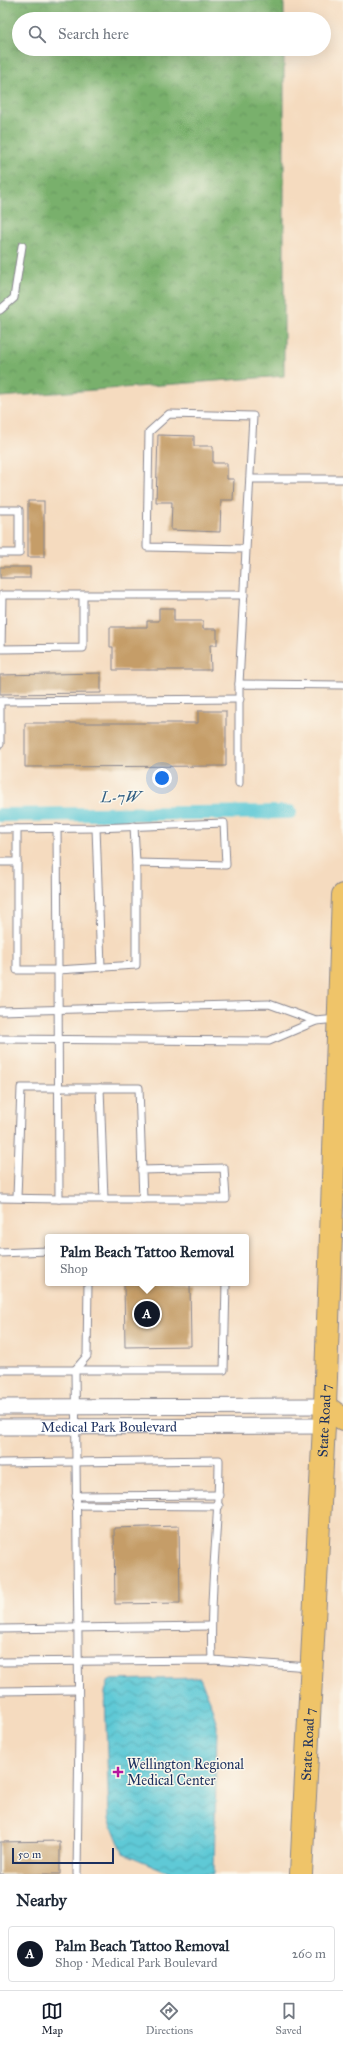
<!DOCTYPE html>
<html lang="en">
<head>
<meta charset="utf-8">
<style>
  :root { --surface:#fff; --page:#f2f2f3; --text:#1f2937; --muted:#747a83; --line:#e0e1e3; --accent:#111827 }
  body { margin:0; font-family:"IM FELL Great Primer",serif; background:var(--page); color:var(--text) }
  .scale { position:absolute; left:12px; bottom:10px; width:102px; box-sizing:border-box; padding-left:4px; border:2px solid #1b2f5e; border-top:0; font-size:11px; line-height:14px; white-space:nowrap; color:#1b2f5e; -webkit-text-stroke:3px #fbf7ec; paint-order:stroke }
  .you { position:absolute; left:162px; top:778px; width:14px; height:14px; margin:-10px; border:3px solid #fff; border-radius:50%; background:#1a73e8; box-shadow:0 0 0 6px #1a73e833 }
  .badge { display:grid; place-items:center; width:26px; height:26px; border-radius:50%; background:var(--accent); color:#fff; font-size:13px; font-weight:700 }
  .pin { position:absolute; translate:-50% -50%; border:2px solid #fff; box-shadow:0 1px 4px #0006 }
  .popup { position:absolute; left:45px; top:1234px; width:204px; height:52px; box-sizing:border-box; display:grid; place-content:center; border-radius:4px; background:var(--surface); filter:drop-shadow(0 1px 3px #0005); font-size:13px; white-space:nowrap; color:var(--muted) }
  .popup b { font-size:15px; color:var(--text) }
  .popup::after { content:''; position:absolute; left:50%; top:100%; margin-left:-8px; border:8px solid transparent; border-top-color:var(--surface) }
  .list { margin:0; padding:0; list-style:none }
  h2 { display:flex; justify-content:space-between; align-items:center; height:52px; margin:0; padding:0 16px; font-size:17px }
  h2 small { font-size:13px; font-weight:400; color:var(--muted) }
  .list li { display:grid; grid-template-columns:26px 1fr auto; gap:12px; align-items:center; box-sizing:border-box; height:56px; margin:0 8px 8px; padding:0 8px; border:1px solid var(--line); border-radius:4px }
  .list b { display:block; font-size:15px; white-space:nowrap }
  .list p { margin:0; font-size:13px; white-space:nowrap; color:var(--muted) }
  .list em { font-size:13px; font-style:normal; color:var(--muted) }
  .icon { flex:none; width:22px; height:22px; fill:none; stroke:currentColor; stroke-width:2; stroke-linecap:round; stroke-linejoin:round }
  .map { position:relative; flex:none; width:343px; height:1874px; overflow:hidden }
  .search { position:absolute; background:var(--surface); box-shadow:0 4px 16px #0002; left:12px; right:12px; top:12px; height:44px; display:flex; align-items:center; gap:10px; box-sizing:border-box; padding:0 14px; border-radius:22px; color:var(--muted); font-size:15px }
  .sheet { height:116px; background:var(--surface) }
  nav { display:flex; justify-content:space-around; align-items:center; box-sizing:border-box; height:56px; border-top:1px solid var(--line); background:var(--surface); font-size:11px; color:var(--muted) }
  nav a { display:grid; justify-items:center; gap:2px }
  nav .on { color:var(--accent) }
  .map>svg:first-child { display:block }
  .forest { fill:url(#forest-crowns); stroke:#4a7065 }
  .water { fill:url(#water-waves); stroke:#3c7c9a }
  .lines { fill:none; stroke-linecap:round; stroke-linejoin:round }
  .canal { stroke:#5ec9d6; stroke-width:14 }
  .building { fill:#c59d68 }
  .service-casing { stroke:#88858e; stroke-width:9 }
  .minor-casing { stroke:#88858e; stroke-width:17 }
  .primary-casing { stroke:#88858e; stroke-width:24 }
  .service { stroke:#fff; stroke-width:7 }
  .minor { stroke:#fff; stroke-width:15 }
  .primary { stroke:#efc469; stroke-width:22 }
  .poi-dot { fill:#b5179e; stroke:#fbf7ec; stroke-width:1.5 }
  .labels { text-anchor:middle; stroke-width:3; stroke-linejoin:round; paint-order:stroke }
  .street-label { font-size:14px; fill:#1b2f5e; stroke:#fbf7ec }
  .poi-label { font-size:14px; fill:#1b2f5e; stroke:#fbf7ec; text-anchor:start }
  .water-label { font-size:15px; font-style:italic; fill:#2f5d82; stroke:#fbf7ec }
</style>
</head>
<body>
<div class="map">
<svg width="343" height="1874" viewBox="0 0 343 1874">
  <defs>
    <pattern id="forest-crowns" width="20" height="18" patternUnits="userSpaceOnUse"><rect width="20" height="18" fill="#79b06c"/><path d="M2 6a3 3 0 1 1 6 0M12 15a3 3 0 1 1 6 0" fill="none" stroke="#62905c"/></pattern>
    <pattern id="water-waves" width="16" height="10" patternUnits="userSpaceOnUse"><rect width="16" height="10" fill="#5ec9d6"/><path d="M0 5q4-4 8 0t8 0" fill="none" stroke="#4da4b1"/></pattern>
  </defs>
  <rect width="100%" height="100%" fill="#fbf7ec"/>
  <filter id="ink" filterUnits="userSpaceOnUse"><feTurbulence type="fractalNoise" baseFrequency=".025" numOctaves="2"/><feDisplacementMap in="SourceGraphic" scale="8" xChannelSelector="R" yChannelSelector="G"/><feConvolveMatrix kernelMatrix="1 2 1 2 8 2 1 2 1" color-interpolation-filters="sRGB"/></filter>
  <filter id="wash" filterUnits="userSpaceOnUse"><feTurbulence type="fractalNoise" baseFrequency=".012" numOctaves="4" result="noise"/><feDisplacementMap in="SourceGraphic" scale="16" xChannelSelector="R" yChannelSelector="G"/><feGaussianBlur stdDeviation="0.9" result="paint"/><feColorMatrix in="noise" values="0 0 0 0 0 0 0 0 0 0 0 0 0 0 0 0 0 1.4 0 .05"/><feComposite in="paint" operator="in"/></filter>
  <g filter="url(#wash)">
    <rect width="100%" height="100%" fill="#f5dbbf"/>
    <!-- forest -->
    <path class="forest" d="M0,0h284v19h-265v30h265v327l-284,21z"/>
    <!-- water -->
    <path class="water" d="M200,1678l10,23 7,24 -3,149h-41l-50,-21 -14,-34 -4,-127 4,-12z"/>
    <g class="lines">
      <!-- canal -->
      <path class="canal" d="M0,815l290,-3"/>
    </g>
    <g id="blocks">
      <!-- building -->
      <g class="building">
        <path d="M158,435l36,1v10h19v17h14v16h7l-1,21h-12l-1,32 -49,-2 1,-28h-16z"/>
        <rect x="28" y="501" width="16" height="56"/>
        <rect x="0" y="567" width="30" height="11"/>
        <path d="M159,608h15v13h29v8h14v16h-7l1,25h-98v-23h-3v-20h37v-6h12z"/>
        <path d="M101,673v20l-101,1v-19z"/>
        <path d="M198,711h28v55l-201,1v-44h173z"/>
        <path d="M124,1283h66l1,63 -66,1z"/>
        <path d="M179,1526l1,77 -65,1 -1,-76z"/>
        <path d="M60,1841v33h-60v-32z"/>
      </g>
    </g>
  </g>
  <g filter="url(#ink)">
    <use href="#blocks" fill-opacity="0" stroke="#88858e" stroke-width="1"/>
    <g class="lines">
      <defs>
        <g id="service">
          <path d="M0,310l14,-12 8,-52"/>
          <path d="M250,479h93"/>
          <path d="M0,510h19v43h-19"/>
          <path d="M83,595v53l-82,1 1,-54h242"/>
          <path d="M239,684l14,-268 -84,-2 -20,18 -2,115 99,2"/>
          <path d="M0,744v-43l240,-2"/>
          <path d="M239,783v-99l104,1"/>
          <path d="M57,828l1,142 78,-5v-102l-2,-37"/>
          <path d="M96,828l5,139"/>
          <path d="M0,829l96,-1 128,-5 2,42 -90,-2"/>
          <path d="M17,829v141h41l1,229h84"/>
          <path d="M0,862h17"/>
          <path d="M0,1011l269,-7 47,17"/>
          <path d="M0,1039l269,2 47,-20 21,-2"/>
          <path d="M100,1088l4,111"/>
          <path d="M17,1197l4,-109h118l4,111h83l-2,-31 -83,2"/>
          <path d="M0,1198l59,1"/>
          <path d="M0,1253l48,-2"/>
          <path d="M0,1370h224l2,-87"/>
          <path d="M0,1463l219,-3c0,67 -10,133 -7,200"/>
          <path d="M76,1496l143,-1"/>
          <path d="M76,1505l143,1"/>
          <path d="M0,1629l210,-3"/>
          <path d="M0,1662l212,-2 98,7"/>
          <path d="M0,1691l78,-1"/>
          <path d="M77,1874l2,-144 -4,-360 12,-14 1,-73"/>
        </g>
        <g id="minor">
          <path d="M0,1407l325,-1"/>
          <path id="s1" d="M0,1427l324,-1"/>
        </g>
        <g id="primary">
          <path d="M325,1406l18,13"/>
          <path id="s2" d="M301,1874l24,-468 18,-511"/>
        </g>
      </defs>
      <!-- service casing -->
      <use href="#service" class="service-casing"/>
      <!-- minor casing -->
      <use href="#minor" class="minor-casing"/>
      <!-- primary casing -->
      <use href="#primary" class="primary-casing"/>
      <!-- service -->
      <use href="#service" class="service"/>
      <!-- minor -->
      <use href="#minor" class="minor"/>
      <!-- primary -->
      <use href="#primary" class="primary"/>
    </g>
  </g>
  <!-- markers -->
  <path class="poi-dot" d="M116 1766h4v4h4v4h-4v4h-4v-4h-4v-4h4z"/>
  <g class="labels">
    <!-- street labels -->
    <g class="street-label">
      <text dy="5" stroke="none"><textPath href="#s2" startOffset="454">State Road 7</textPath></text>
      <text dy="5" stroke="none"><textPath href="#s1" startOffset="109">Medical Park Boulevard</textPath></text>
      <text dy="5" stroke="none"><textPath href="#s2" startOffset="130">State Road 7</textPath></text>
    </g>
    <!-- poi labels -->
    <g class="poi-label">
      <text x="127" y="1769">Wellington Regional<tspan x="127" dy="16">Medical Center</tspan></text>
    </g>
    <!-- water labels -->
    <g class="water-label">
      <text transform="translate(121 797) rotate(-1)" y="5">L-7W</text>
    </g>
  </g>
</svg>
<div class="scale">50 m</div>
<div class="you"></div>
<div class="pin badge" style="left:147px;top:1314px">A</div>
<div class="popup"><b>Palm Beach Tattoo Removal</b>Shop</div>
<div class="search"><svg class="icon" aria-label="search" viewBox="0 0 24 24"><circle cx="10" cy="10" r="6"/><path d="M15 15l6 6"/></svg>Search here</div>
</div>
<section class="sheet">
<h2>Nearby<small></small></h2>
<ul class="list">
<li><span class="badge">A</span><div><b>Palm Beach Tattoo Removal</b><p>Shop · Medical Park Boulevard</p></div><em>260 m</em></li>
</ul>
</section>
<nav>
<a class="on"><svg class="icon" aria-label="map" viewBox="0 0 24 24"><path d="M3 6l6-2 6 2 6-2v14l-6 2-6-2-6 2zM9 4v14M15 6v14"/></svg>Map</a>
<a><svg class="icon" aria-label="directions" viewBox="0 0 24 24"><path d="M12 3l9 9-9 9-9-9zM9 14v-3h6M13 9l2 2-2 2"/></svg>Directions</a>
<a><svg class="icon" aria-label="saved" viewBox="0 0 24 24"><path d="M7 4h10v16l-5-4-5 4z"/></svg>Saved</a>
</nav>
</body>
</html>
